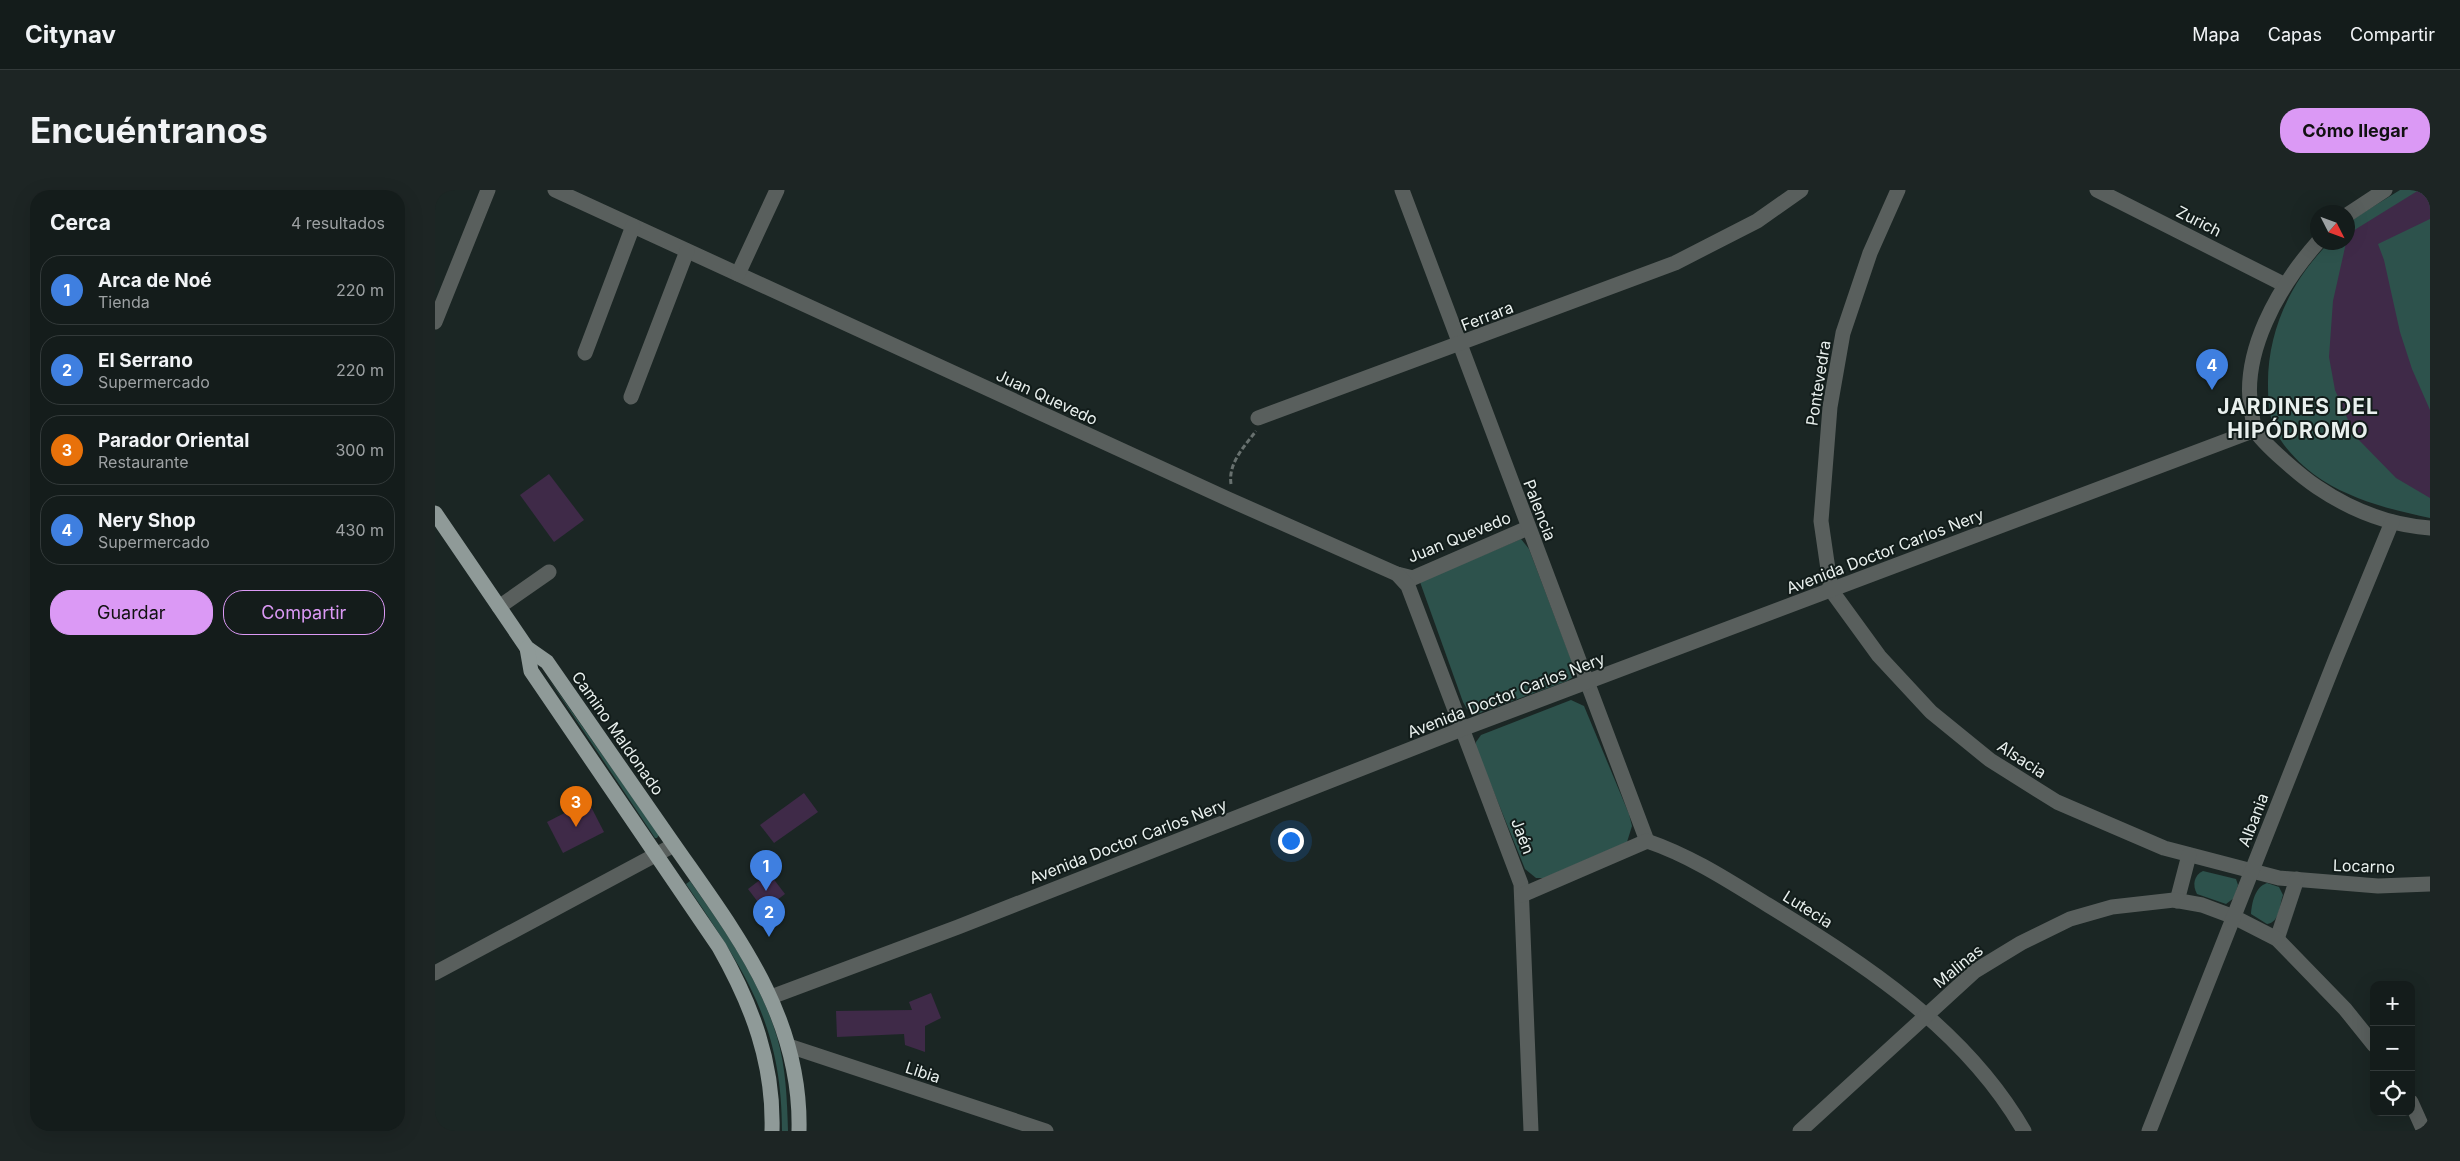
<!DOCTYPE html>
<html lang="es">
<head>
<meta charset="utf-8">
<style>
  :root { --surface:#141c1b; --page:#1d2524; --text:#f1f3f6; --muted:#9da1a3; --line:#333a3a; --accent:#db99f5 }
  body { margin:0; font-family:Inter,sans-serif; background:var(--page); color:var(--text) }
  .controls { position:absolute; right:15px; bottom:15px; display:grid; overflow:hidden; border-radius:10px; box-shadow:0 5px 20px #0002 }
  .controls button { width:45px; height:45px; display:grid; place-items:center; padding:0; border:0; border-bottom:1px solid var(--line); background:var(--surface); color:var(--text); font:25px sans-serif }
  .compass { position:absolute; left:1875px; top:15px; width:45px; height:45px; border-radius:50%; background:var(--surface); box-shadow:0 5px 20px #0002; rotate:132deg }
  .you { position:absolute; left:855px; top:650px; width:18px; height:18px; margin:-12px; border:4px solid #fff; border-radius:50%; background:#1a73e8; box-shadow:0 0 0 8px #1a73e833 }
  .badge { display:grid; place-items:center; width:32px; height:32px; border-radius:50%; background:var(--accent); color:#fff; font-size:16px; font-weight:700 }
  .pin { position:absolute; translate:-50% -41px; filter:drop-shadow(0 1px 2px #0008) }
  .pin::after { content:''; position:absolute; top:26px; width:18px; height:15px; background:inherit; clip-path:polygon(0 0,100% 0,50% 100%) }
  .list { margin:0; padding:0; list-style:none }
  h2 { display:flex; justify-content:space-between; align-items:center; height:65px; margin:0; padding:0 20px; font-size:21px }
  h2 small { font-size:16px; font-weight:400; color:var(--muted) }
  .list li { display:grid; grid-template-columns:32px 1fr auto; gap:15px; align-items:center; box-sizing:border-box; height:70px; margin:0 10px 10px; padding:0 10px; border:1px solid var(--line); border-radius:20px }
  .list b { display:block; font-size:19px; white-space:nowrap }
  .list p { margin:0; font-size:16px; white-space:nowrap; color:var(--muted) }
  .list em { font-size:16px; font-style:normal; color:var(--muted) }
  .actions { display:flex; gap:10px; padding:15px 20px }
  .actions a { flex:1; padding:11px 0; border:1px solid var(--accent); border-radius:20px; text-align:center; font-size:18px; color:var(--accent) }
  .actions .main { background:var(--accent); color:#111 }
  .icon { flex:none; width:28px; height:28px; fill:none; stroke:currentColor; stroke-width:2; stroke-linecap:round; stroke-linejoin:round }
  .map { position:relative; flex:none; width:1995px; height:941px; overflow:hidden; border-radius:20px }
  header { display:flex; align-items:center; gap:30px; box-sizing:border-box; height:70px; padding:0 25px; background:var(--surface); border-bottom:1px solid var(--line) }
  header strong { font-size:24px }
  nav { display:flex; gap:28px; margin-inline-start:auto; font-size:18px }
  .intro { display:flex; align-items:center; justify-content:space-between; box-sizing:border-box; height:120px; padding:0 30px }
  h1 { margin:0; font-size:35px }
  .button { padding:12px 22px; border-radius:20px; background:var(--accent); color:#111; font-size:18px; font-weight:700 }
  main { display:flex; gap:30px; padding:0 30px }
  aside { flex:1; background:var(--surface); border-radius:20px; box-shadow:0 5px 20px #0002 }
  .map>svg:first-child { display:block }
  .green { fill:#2d524c }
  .building { fill:#3f2a48 }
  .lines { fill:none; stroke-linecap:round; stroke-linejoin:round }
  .path { stroke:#68716f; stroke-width:3; stroke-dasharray:5 2.5; stroke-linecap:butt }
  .minor { stroke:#595f5d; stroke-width:15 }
  .major { stroke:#8f9a98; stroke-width:15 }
  .labels { text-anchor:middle; stroke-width:4; stroke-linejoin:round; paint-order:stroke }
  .street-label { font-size:16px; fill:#e9f0ee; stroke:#121c1a }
  .district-label { font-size:21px; font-weight:bold; letter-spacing:1px; fill:#e9f0ee; stroke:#121c1a }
</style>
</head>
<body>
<header>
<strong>Citynav</strong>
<nav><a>Mapa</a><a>Capas</a><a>Compartir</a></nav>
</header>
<div class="intro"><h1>Encuéntranos</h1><a class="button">Cómo llegar</a></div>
<main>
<aside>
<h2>Cerca<small>4 resultados</small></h2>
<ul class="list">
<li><span class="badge" style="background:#3f7fe0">1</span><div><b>Arca de Noé</b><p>Tienda</p></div><em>220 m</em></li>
<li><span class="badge" style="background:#3f7fe0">2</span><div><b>El Serrano</b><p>Supermercado</p></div><em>220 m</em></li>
<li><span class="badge" style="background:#e8710a">3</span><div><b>Parador Oriental</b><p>Restaurante</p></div><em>300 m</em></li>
<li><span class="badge" style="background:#3f7fe0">4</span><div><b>Nery Shop</b><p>Supermercado</p></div><em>430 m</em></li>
</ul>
<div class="actions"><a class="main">Guardar</a><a>Compartir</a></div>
</aside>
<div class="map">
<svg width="1995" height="941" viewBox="0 0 1995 941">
  <rect width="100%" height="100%" fill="#1b2624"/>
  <!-- green -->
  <g class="green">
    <path d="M1965,0h30v328c-37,-8 -75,-17 -108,-38 -17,-11 -41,-33 -48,-53 -5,-12 -6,-28 -6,-41 -1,-54 23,-106 61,-143l18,-1 1,-17 5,-6z"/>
    <path d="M1086,349l8,10 45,118 -1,10 -6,4 -90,33 -10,-5 -4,-7 -43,-120z"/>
    <path d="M111,485l113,160 -2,3h-2z"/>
    <path d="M1136,510l13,6 45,108 3,12 -5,16 -83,36h-8l-11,-9 -49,-121v-6l5,-7z"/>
    <path d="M1768,681l33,8 2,6 -4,13 -8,6 -29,-10c-5,-9 -3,-19 6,-23z"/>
    <path d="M255,691c34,48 70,99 87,156 9,30 10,63 11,94h-6c0,-108 -38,-161 -96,-247z"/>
    <path d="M1832,693l12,4 4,8c-4,11 -3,27 -16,29l-16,-10c1,-12 4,-27 16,-31z"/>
  </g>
  <!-- building -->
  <g class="building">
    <path d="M1984,0h11v29l-52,25 6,16 16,72 12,37 18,41v88l-34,-20 -41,-42 -20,-46 -6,-33 4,-56 15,-67z"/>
    <path d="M114,284l35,46 -30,22 -34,-47z"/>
    <path d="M369,603l14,19 -44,31 -14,-18z"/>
    <path d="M153,611l16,31 -41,21 -16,-31z"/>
    <path d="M334,683l16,21 -21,16 -16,-21z"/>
    <path d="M496,803l10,25 -16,8v26l-20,-7 -1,-11 -67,3 -1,-26 76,-1 -3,-8z"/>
  </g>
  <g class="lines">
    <!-- path -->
    <path class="path" d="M796,294c-3,-21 13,-37 25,-53"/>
    <!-- minor -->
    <g class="minor">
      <path d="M120,0l673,309 169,75 16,4 115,-50"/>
      <path d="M967,0l245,651"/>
      <path d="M1463,0l-28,63 -27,80 -13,74 -9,114 10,69 48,66 52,56 59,48 67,42 107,46 115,30 99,8 52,-2"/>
      <path d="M1662,0l188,95"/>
      <path d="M1912,25l38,-25"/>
      <path d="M1883,52c-39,44 -79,112 -66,173 1,4 1,11 3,15 8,14 47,47 62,57 34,23 71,38 113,41"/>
      <path d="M303,84l39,-84"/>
      <path d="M0,132l53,-132"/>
      <path d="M150,163l48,-127"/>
      <path d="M196,207l56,-146"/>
      <path d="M823,228l417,-155 82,-42 44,-31"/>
      <path d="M962,384l11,12 113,298 10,247"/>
      <path d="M64,417l50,-35"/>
      <path d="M1087,705l125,-54c44,15 82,40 121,64 97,59 198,125 256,226"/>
      <path d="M1742,711l12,-46"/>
      <path d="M1842,749l20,-60"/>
      <path d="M0,783l239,-128"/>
      <path d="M336,807l187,-70 504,-198 793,-299"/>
      <path d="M354,856l257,85"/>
      <path d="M1976,912l13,29"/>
      <path d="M1365,941l175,-160 46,-28 49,-24 42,-12 62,-7 28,5 32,12 43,22 68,70 29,36"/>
      <path d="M1714,941l187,-473 56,-136"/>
    </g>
    <!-- major -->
    <g class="major">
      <path d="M0,323l92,135 20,14c41,59 82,118 123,177 63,91 132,175 129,292"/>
      <path d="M92,458l4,23 188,276c33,58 55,116 53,184"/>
    </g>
  </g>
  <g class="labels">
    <!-- street labels -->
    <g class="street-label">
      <text transform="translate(1764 31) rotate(27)" y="6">Zurich</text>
      <text transform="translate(1052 126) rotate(-21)" y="6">Ferrara</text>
      <text transform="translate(1383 193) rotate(-81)" y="6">Pontevedra</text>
      <text transform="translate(612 207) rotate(25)" y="6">Juan Quevedo</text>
      <text transform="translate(1105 320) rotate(69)" y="6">Palencia</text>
      <text transform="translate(1024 347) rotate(-22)" y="6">Juan Quevedo</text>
      <text transform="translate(1450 361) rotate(-21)" y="6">Avenida Doctor Carlos Nery</text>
      <text transform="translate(1071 505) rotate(-21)" y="6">Avenida Doctor Carlos Nery</text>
      <text transform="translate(183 543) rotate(55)" y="6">Camino Maldonado</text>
      <text transform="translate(1587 569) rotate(33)" y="6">Alsacia</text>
      <text transform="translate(1818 630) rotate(-69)" y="6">Albania</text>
      <text transform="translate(1088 646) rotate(69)" y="6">Jaén</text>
      <text transform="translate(693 651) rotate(-21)" y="6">Avenida Doctor Carlos Nery</text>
      <text transform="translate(1929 676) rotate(2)" y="6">Locarno</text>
      <text transform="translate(1373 719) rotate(32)" y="6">Lutecia</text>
      <text transform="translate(1523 776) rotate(-39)" y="6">Malinas</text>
      <text transform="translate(488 882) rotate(18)" y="6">Libia</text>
    </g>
    <!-- district labels -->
    <g class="district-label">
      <text x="1863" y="224">JARDINES DEL<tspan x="1863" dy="24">HIPÓDROMO</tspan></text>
    </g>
  </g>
</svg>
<div class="controls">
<button>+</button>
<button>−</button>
<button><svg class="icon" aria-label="locate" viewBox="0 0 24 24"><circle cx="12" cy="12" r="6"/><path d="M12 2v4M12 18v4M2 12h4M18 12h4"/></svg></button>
</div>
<svg class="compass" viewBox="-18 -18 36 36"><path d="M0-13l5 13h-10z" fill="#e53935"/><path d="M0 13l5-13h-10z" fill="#9da1a3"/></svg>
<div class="you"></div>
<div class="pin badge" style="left:331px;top:701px;background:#3f7fe0">1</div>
<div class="pin badge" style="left:334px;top:747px;background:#3f7fe0">2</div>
<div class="pin badge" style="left:141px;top:637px;background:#e8710a">3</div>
<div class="pin badge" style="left:1777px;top:200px;background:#3f7fe0">4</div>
</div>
</main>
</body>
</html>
